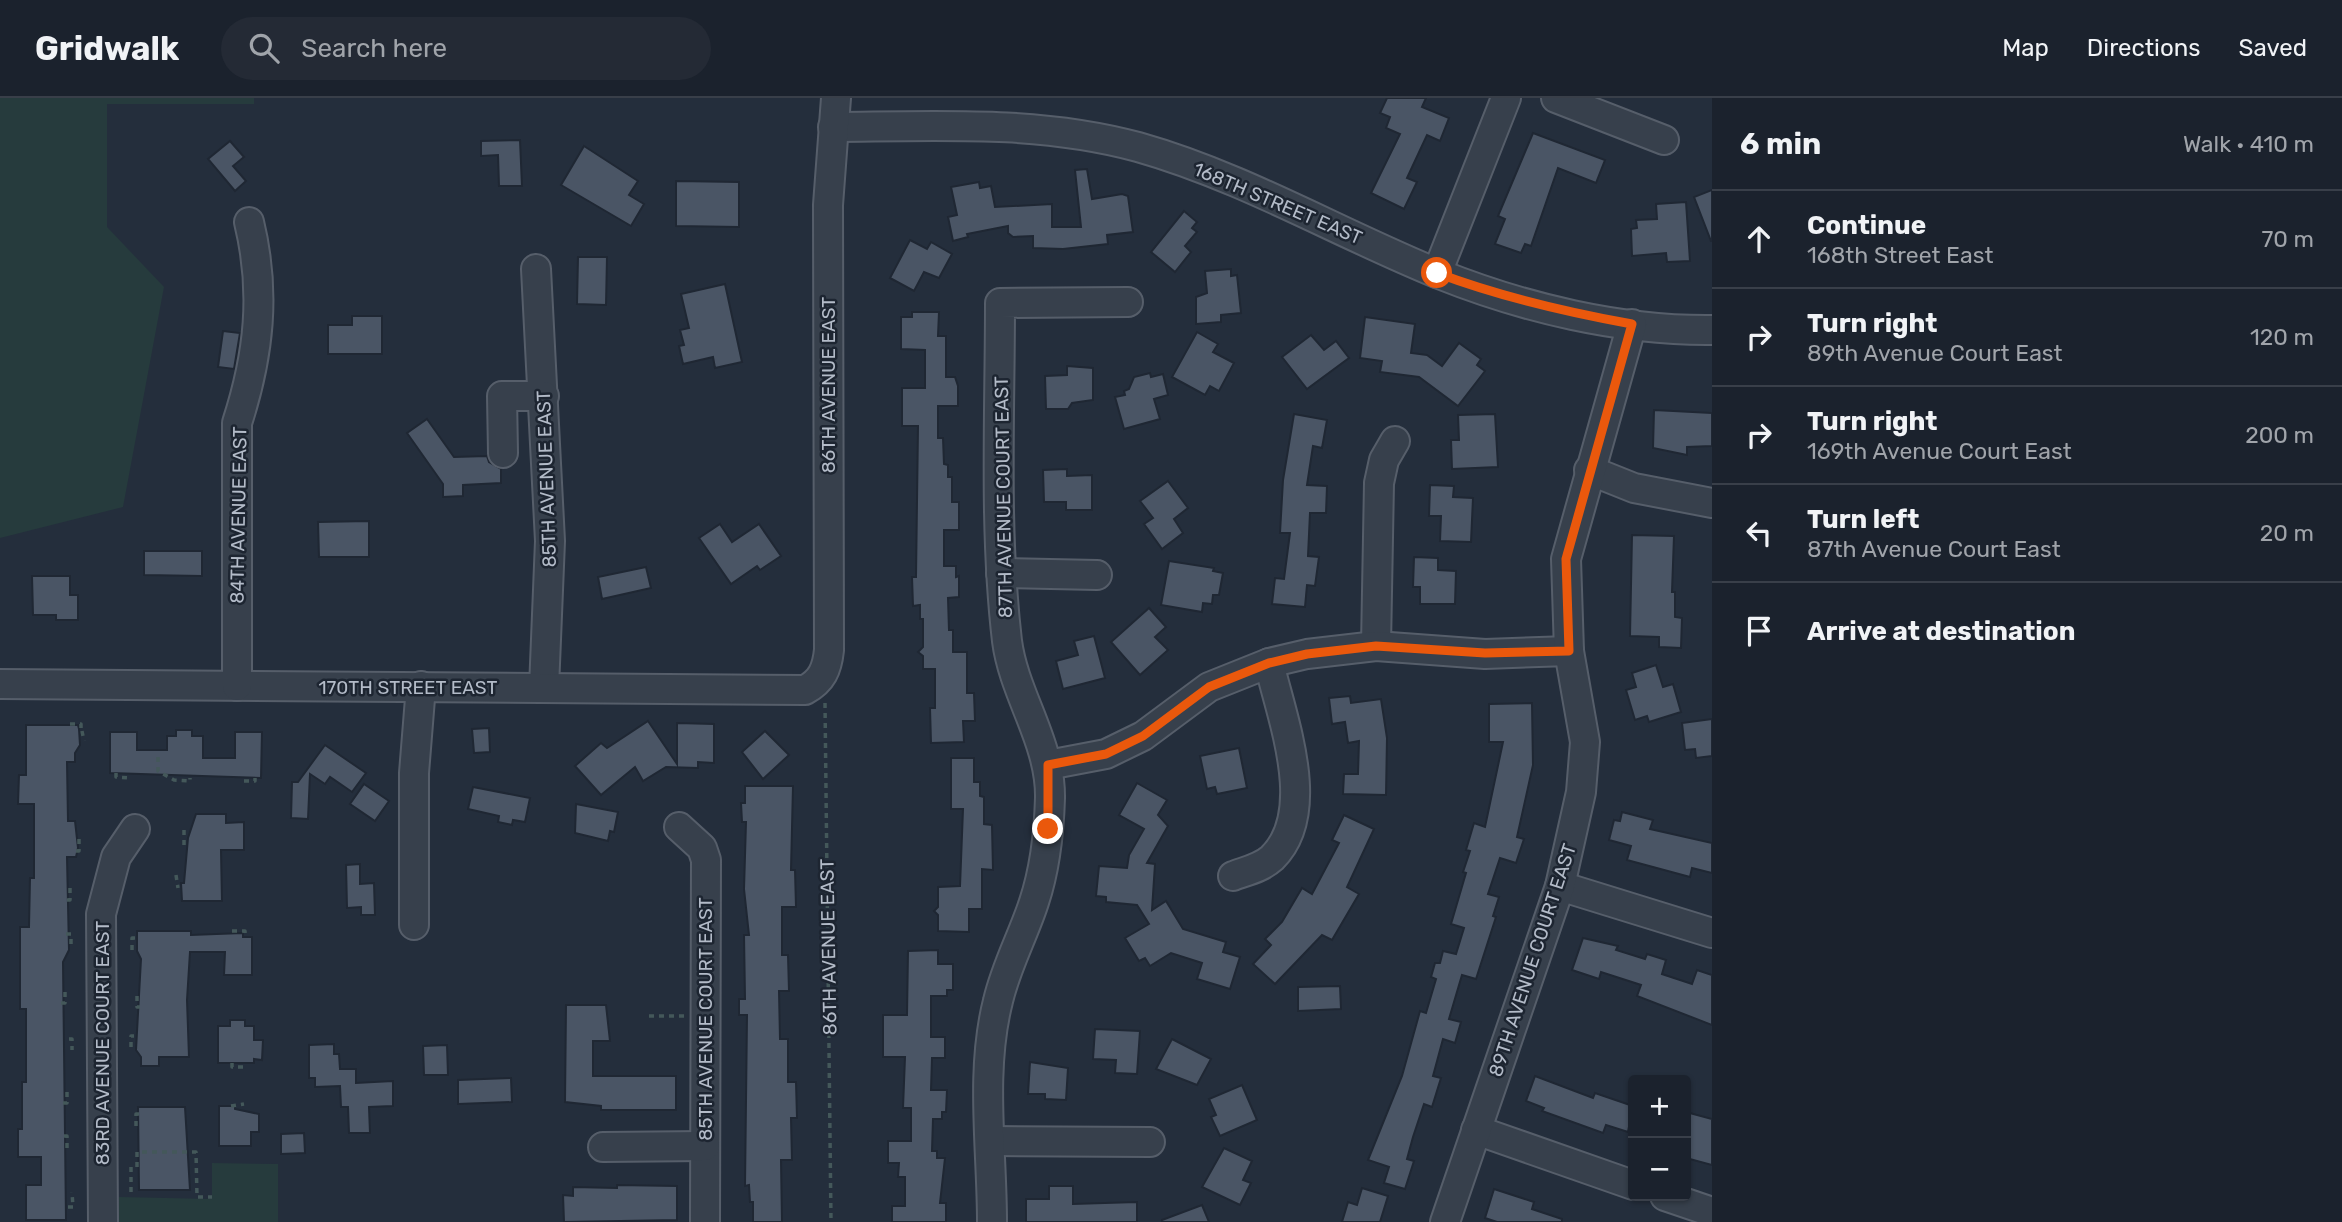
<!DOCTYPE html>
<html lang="en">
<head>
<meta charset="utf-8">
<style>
  :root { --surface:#1b222d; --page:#242a35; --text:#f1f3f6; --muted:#a0a4aa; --line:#393f49 }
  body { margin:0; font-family:Rubik,sans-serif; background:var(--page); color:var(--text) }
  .controls { position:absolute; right:21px; bottom:21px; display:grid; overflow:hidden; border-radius:7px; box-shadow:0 2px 5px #0004 }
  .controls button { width:63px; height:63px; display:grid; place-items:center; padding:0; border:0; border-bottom:2px solid var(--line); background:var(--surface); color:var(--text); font:35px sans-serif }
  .stop { position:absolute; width:21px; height:21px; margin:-16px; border:5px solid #ea580c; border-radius:50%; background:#fff }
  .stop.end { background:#ea580c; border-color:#fff; box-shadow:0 2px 7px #0008 }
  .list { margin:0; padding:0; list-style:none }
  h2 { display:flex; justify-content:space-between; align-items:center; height:91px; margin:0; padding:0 28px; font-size:30px }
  h2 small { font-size:23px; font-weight:400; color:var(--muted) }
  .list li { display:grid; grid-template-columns:46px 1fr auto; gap:21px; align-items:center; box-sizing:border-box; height:98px; padding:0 28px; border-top:2px solid var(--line) }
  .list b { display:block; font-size:26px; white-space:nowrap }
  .list p { margin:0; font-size:23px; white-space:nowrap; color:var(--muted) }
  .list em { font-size:23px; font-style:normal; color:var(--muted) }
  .icon { flex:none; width:38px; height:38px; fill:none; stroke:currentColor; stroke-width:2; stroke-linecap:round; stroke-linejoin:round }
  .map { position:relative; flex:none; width:1712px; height:1124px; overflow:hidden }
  header { display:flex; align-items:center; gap:42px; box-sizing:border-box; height:98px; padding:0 35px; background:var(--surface); border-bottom:2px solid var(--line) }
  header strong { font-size:33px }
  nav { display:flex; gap:38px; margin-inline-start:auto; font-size:24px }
  .search { width:490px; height:63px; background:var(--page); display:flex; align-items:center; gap:18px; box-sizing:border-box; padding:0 24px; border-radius:38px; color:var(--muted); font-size:26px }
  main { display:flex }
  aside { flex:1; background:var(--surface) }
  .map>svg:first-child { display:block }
  .green { fill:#263b3d }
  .building { fill:#4a5565; stroke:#1f2733; stroke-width:2 }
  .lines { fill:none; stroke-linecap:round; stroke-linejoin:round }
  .minor-casing { stroke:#565e6a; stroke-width:32 }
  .path { stroke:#44585a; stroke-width:3.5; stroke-dasharray:5 5; stroke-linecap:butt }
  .minor { stroke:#37404c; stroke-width:28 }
  .route { stroke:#ea580c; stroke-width:9 }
  .labels { text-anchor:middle; stroke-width:5; stroke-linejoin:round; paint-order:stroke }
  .street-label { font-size:19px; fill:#b3bbc8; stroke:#1d2531 }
</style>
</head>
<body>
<header>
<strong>Gridwalk</strong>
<div class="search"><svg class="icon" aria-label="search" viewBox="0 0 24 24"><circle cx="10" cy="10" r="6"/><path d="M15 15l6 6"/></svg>Search here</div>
<nav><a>Map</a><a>Directions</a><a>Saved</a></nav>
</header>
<main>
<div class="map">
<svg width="1712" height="1124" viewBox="0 0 1712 1124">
  <rect width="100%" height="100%" fill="#242e3c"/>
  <!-- green -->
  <g class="green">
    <path d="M0,0h254v6h-147v123l57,60 -41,220 -123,31z"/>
    <path d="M212,1065l66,1v58h-159v-25l93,2z"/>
  </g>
  <!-- building -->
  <g class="building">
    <path d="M1387,0h39l-4,9 27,11 -9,23 -13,-6 -20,43 10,4 -13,27 -33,-16 29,-59 -14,-6 4,-11 -10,-4z"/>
    <path d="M1533,35l72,27 -9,23 -38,-15 -27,78 -6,-2 -4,9 -26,-9 10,-25 -7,-3z"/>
    <path d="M520,42l2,46h-23l-1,-31 -17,1v-15z"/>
    <path d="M230,43l14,16 -11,9 13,15 -11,10 -27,-32z"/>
    <path d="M584,48l54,35 -9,14 15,9 -13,22 -70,-41z"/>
    <path d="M1087,71l5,30 30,-5 6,2 5,36 -26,3 1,9 -45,5 -30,-1v-12l-20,1 -5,-4v-7l-41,8 1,3 -15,4 -5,-24 9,-2 -6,-28 28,-5 1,6 11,-2 4,21 57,-3v23h29l-6,-57z"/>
    <path d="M676,83l63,1v45l-63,-1z"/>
    <path d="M1712,92v51h-1l-17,-44z"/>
    <path d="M1686,104l4,59 -23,1 -1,-9 -34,3 -1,-27 6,-1 -1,-8 21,-1 -1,-15z"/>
    <path d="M1184,113l13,11 -5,6 5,4 -12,14 6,6 -16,20 -24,-20z"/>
    <path d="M910,142l17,9 4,-7 21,12 -13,24 -15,-6 -10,19 -24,-13z"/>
    <path d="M578,159h29l-1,48 -29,-1z"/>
    <path d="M1231,171v7l6,-1 4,38 -20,2v7l-25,2v-27l11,-4 -2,-22z"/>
    <path d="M725,186l17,78 -27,6 -2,-11 -30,7 -4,-18 5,-1 -4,-15 9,-2 -8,-34z"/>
    <path d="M912,214h27l-1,24h8v41h9l3,9v20h-20v32h5l1,26 4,1v12h4v25h7v28h-15v36h12v11l3,-1v21l-11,1 1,32h4v22h14v41h7l1,28h-12l1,21 -33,1 -1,-35h5v-39h-12v-13l-5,-4 5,-5v-28h-3v-14l-7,1 -1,-29h4l2,-151h-16v-38h23v-38l-24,-1v-32h11z"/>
    <path d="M352,218h30v38h-54v-29h24z"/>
    <path d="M1365,219l50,7 -4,29 16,2 15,11 17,-23 22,16 -4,6 8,6 -27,35 -39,-29 -39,-5 2,-11 -22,-3z"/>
    <path d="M223,233l17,2 -6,36 -16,-2z"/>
    <path d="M1197,234l21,12 -5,8 21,11 -15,28 -9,-5 -5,9 -33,-18z"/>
    <path d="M1311,237l13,15 12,-9 13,17 -42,31 -25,-32z"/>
    <path d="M1067,268l26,2v32l-21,3 -4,6h-22l-1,-33 22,-1z"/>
    <path d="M1150,275l1,4 12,-3 5,21 -14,4 6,20 -36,10 -9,-32 10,-2 -1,-4 5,-2 5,-12z"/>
    <path d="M1654,312l58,3v33l-25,1v8l-34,-7z"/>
    <path d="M1294,316l33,6 -5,28 -9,-2 -6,39 20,1 -1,27h-16l-2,43 11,1 -4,29 -8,-1 -2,22 -33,-3 3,-26 9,1 6,-46h-10l3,-53z"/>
    <path d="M1495,316l3,53 -46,2 -1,-29h8l-1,-25z"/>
    <path d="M427,321l27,38 33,-1 2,6 12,7v14l-38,2v11l-20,1v-13l-36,-51z"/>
    <path d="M1067,371v7l25,-1v35h-26v-8h-22l-1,-32z"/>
    <path d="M1168,383l20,27 -14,11 9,14 -21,16 -18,-25 9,-6 -13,-17z"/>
    <path d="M1430,387l24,1 -1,11 20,1 -2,44 -31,-1 1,-25h-12z"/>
    <path d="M369,423v36h-50l-1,-35z"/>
    <path d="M720,426l12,18 27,-18 22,32 -21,14 -3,-4 -26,18 -32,-46z"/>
    <path d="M1632,437l42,1 -2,56h3v25l7,1 -1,30 -22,-1v-10l-29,-1z"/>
    <path d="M144,453h58v25l-58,-1z"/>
    <path d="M1414,459l24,1v12l18,1 -1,33h-35v-17h-7z"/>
    <path d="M1169,463l45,7 -1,3 10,2 -4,22h-6l-1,9 -9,-1 -1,9 -41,-7z"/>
    <path d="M646,469l5,21 -49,11 -4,-22z"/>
    <path d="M32,478h38v19h8v25h-22v-5h-23z"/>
    <path d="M1149,510l17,19 -11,10 13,13 -28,25 -29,-33z"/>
    <path d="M1094,538l11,42 -42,11 -7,-28 22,-6 -4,-14z"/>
    <path d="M1656,567l7,22 10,-3 8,28 -32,10 -2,-6 -12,4 -9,-30 10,-3 -4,-14z"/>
    <path d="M1350,598l1,7 30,-4 6,39 -1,57 -43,-1 1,-20h14l1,-33 -11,2 -3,-21 -13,2 -3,-26z"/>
    <path d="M1532,605l1,62 -16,72 7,2 -8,24 -16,-5 -12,36 11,3 -6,19 3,1 -20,62 -14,-4 -13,44 12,3 -6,21 -12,-4 -10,37 8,2 -9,29 -8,-3 -11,33 -6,22 7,2 -9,28 -21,-6 5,-16 -21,-7 34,-84 18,-65 6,2 10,-34 -5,-2 4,-14h5l3,-12 13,3 8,-26 -13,-4 15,-51 -3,-1 7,-21 -4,-1 8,-27 11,4 18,-85h-14v-38z"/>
    <path d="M1712,621v37l-16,2 -1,-9 -10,1 -3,-27z"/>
    <path d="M648,623l29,43v-41l37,1v39l-16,-1v6l-32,-1 -23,14 -8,-14 -34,28 -26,-29 26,-23 6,5z"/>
    <path d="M26,627h52l1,4 1,16 -5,8v9h-8l1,59h7l3,27 -2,9h-9l2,93 -6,12 3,258h-40v-35h15v-28h-23v-28h4v-47h4v-73h-6v-82h9l1,-49h4v-74h-16l1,-29h7z"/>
    <path d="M489,630l1,24 -16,1 -2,-24z"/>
    <path d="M176,632h16v6h11v22h32v-26h27l-1,46 -151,-5v-41h27v18h30v-14h9z"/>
    <path d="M765,633l24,24 -26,24 -21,-27z"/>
    <path d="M325,647l41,28 -14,19 -22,-15 -5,7 -15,-10 -2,45 -17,-1 1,-36h6z"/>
    <path d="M1239,650l8,40 -30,6 -2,-7 -8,2 -7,-33z"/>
    <path d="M951,660h23v24h6v14l4,1v27l8,1 1,45 -11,-1v40h-13v23l-31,-1v-16l-4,-4 4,-4v-20l22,-1 3,-77h-12z"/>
    <path d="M1137,685l30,17 -9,15 10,11 -21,37 8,1 -3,46 14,-9 17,28 43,13 -3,10 17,5 -10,32 -33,-10 5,-16 -31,-10 -21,13 -5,-8 -6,3 -14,-23 24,-14 -12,-19 -31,-3v-5l-10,-1 3,-30 28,2 2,-13 15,-26 -25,-14z"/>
    <path d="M364,686l25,17 -14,20 -25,-17z"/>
    <path d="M745,688h48l-2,84h4l1,37h-14v48h6l1,36h-10l1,48h8v43h8l1,36h-6l1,42h-11l1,62h-29v-20h-3l-1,-17 -4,1 2,-171h-8v-16h6l-1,-64h5l-5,-46 2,-67h-4l-1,-19h4z"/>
    <path d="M473,689l57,11 -5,24 -12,-2 -1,5 -14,-3 1,-6 -31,-7z"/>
    <path d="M576,706l42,8 -4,20 -4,-1 -2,10 -33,-8z"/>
    <path d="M1622,714l31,8 -3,9 62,14v30l-20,-5 -2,9 -63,-17 4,-14 -22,-6 5,-20 6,1z"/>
    <path d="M196,716h30v9l18,-1v28h-23l1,51h-40l-1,-18h3l4,-45z"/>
    <path d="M1344,717l30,14 -27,58 12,7 -27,46 -10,-5 -47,49 -22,-20 18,-19 -6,-6 17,-17 20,-34 10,6 27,-51 -7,-3z"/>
    <path d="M360,766v20l14,-1 1,32h-14v-8l-14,1 -1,-43z"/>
    <path d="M137,833h54v4l52,-2v4h9v38h-28l1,-23h-35l-3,48 2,57h-30v9h-18v-9l-5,-7 5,-91 -4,-8z"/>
    <path d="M1583,840l35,8 -2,4 29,9 2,-5 19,6 -4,14 30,10 5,-14 15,5v50l-75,-29 4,-11 -40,-13 -2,7 -27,-9z"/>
    <path d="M938,852v14h15v26h-6v6h-16v41h14v21h-13l-1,32h16l-1,22h-4v7h-9l-1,32h5v7h8l-5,45h6v19h-54v-16h13v-29h-7l1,-14h-11v-22h23v-33h-8l2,-51h-22v-42h24l1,-64z"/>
    <path d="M1340,888l1,23 -43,2v-24z"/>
    <path d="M566,907h40l4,36h-17v35h83v34h-75v-4l-36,-4z"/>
    <path d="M230,922h15v6h9v14h9l-1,20 -8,-1v4h-36v-37h12z"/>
    <path d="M1095,931l45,2 -3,43 -22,-1 1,-13 -23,-1z"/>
    <path d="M1172,941l39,20 -14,26 -41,-16z"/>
    <path d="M334,946v10h5l1,15h16v14l37,-2v25l-24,1 1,26h-21l-1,-26h-7l-1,-21 -25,1v-9h-6v-33z"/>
    <path d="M447,947l1,30h-24l-1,-29z"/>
    <path d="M1030,964l38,6 -2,32 -21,-1v-5h-17z"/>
    <path d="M1535,978l58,22 2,-5 38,13 -5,26 -22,-7 -3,8 -61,-22 2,-3 -18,-7z"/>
    <path d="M511,980l1,24 -54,2v-24z"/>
    <path d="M1242,987l15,35 -37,16 -9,-19 5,-2 -7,-16z"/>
    <path d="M219,1008h16v3l24,5v18h-8v14h-32z"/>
    <path d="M138,1009h47l5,83h-51z"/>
    <path d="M1686,1014l26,7v46l-26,-7z"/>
    <path d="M304,1035l1,20 -24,1v-20z"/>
    <path d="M1224,1050l28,13 -9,19 8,3 -11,22 -38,-18z"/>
    <path d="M617,1087l60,1v34l-113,2 -1,-27 10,1v-9l44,1z"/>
    <path d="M1049,1088h24v18l64,-2v20h-111v-23h23z"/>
    <path d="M1362,1090l26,8 -8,26h-38l6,-20 9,3z"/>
    <path d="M1494,1091l40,13 -2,7 30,10v3h-65l-12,-4z"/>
    <path d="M1202,1107l7,17h-47v-2z"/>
  </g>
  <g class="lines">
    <defs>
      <g id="minor">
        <path d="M1556,0l108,42"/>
        <path d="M833,29c102,-1 206,-7 305,20 106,30 200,86 301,127 85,34 181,57 273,56"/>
        <path d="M536,171l14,272 -6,147"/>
        <path d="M1437,175l69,-175"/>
        <path d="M503,355l-1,-57h42"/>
        <path d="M1589,372l45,18 78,15"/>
        <path d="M1001,475l96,2"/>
        <path d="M1376,548l3,-163 5,-23 11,-19"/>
        <path d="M0,586l805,6c17,-9 22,-21 24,-40l-1,-445 8,-107"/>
        <path d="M237,588v-263c22,-68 29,-131 12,-201"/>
        <path d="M1048,667l58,-11 37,-18 66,-49 60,-24 38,-9 69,-8 109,8 84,-3"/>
        <path d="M679,729l23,21 4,12 -1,362"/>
        <path d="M1233,778c13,-5 28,-8 39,-18 47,-46 10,-139 -3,-195"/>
        <path d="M1560,788l152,47"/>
        <path d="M414,827v-152l7,-87"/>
        <path d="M1476,1032l157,55"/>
        <path d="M992,1043l158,1"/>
        <path d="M603,1049l102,-1"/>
        <path d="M1665,1098l47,16"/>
        <path d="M103,1124l-2,-308 15,-57 19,-28"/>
        <path d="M992,1124c0,-72 -12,-151 6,-221 8,-35 25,-65 36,-99 11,-33 15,-70 16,-104 1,-56 -36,-103 -43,-157 -13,-112 -7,-226 -7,-338l128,-1"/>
        <path d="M1445,1124l115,-336 21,-94 4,-50 -16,-91 -3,-92 66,-235"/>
      </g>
    </defs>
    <!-- minor casing -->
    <use href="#minor" class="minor-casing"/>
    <!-- path -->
    <g class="path">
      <path d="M825,605l6,519"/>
      <path d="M70,626h11v7"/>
      <path d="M82,633l2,10"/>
      <path d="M158,659v14l16,9 16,1v-3"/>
      <path d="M116,675v4l14,1"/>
      <path d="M244,683h11v-3"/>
      <path d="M184,732v15h4"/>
      <path d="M76,753h3v-14"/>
      <path d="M176,777l2,13"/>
      <path d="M67,802h3v-13"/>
      <path d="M232,833h13v6"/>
      <path d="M66,836h5v10"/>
      <path d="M132,852v-12h5"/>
      <path d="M137,898v11h3"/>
      <path d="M61,905h4v-14"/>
      <path d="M649,918h36"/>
      <path d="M69,941h3v11"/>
      <path d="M131,949v-11h3"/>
      <path d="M232,965v4h15"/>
      <path d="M63,1005h4v-16"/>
      <path d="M231,1008l13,-2"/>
      <path d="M136,1028v-12h3"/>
      <path d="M64,1038h3v14"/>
      <path d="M131,1069v27"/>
      <path d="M137,1069v-15h59l1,45h15"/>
      <path d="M68,1109h5l-1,-15"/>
    </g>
    <!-- minor -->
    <use href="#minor" class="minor"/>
  </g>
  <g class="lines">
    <!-- route -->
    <path class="route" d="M1048,731v-64l58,-11 37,-18 66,-49 60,-24 38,-9 69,-8 109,7 84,-2 -3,-92 66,-235c-67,-12 -131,-27 -195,-51"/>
  </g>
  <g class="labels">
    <!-- street labels -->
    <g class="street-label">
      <text transform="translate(1278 105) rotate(23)" y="7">168TH STREET EAST</text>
      <text transform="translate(828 287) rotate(-90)" y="7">86TH AVENUE EAST</text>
      <text transform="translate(546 381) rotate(-92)" y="7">85TH AVENUE EAST</text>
      <text transform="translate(1003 399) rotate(-91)" y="7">87TH AVENUE COURT EAST</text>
      <text transform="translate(238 417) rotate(-89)" y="7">84TH AVENUE EAST</text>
      <text x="408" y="596">170TH STREET EAST</text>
      <text transform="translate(828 849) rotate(-91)" y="7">86TH AVENUE EAST</text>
      <text transform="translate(1532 862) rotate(-72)" y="7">89TH AVENUE COURT EAST</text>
      <text transform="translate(705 921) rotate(-90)" y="7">85TH AVENUE COURT EAST</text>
      <text transform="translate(102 945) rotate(-90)" y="7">83RD AVENUE COURT EAST</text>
    </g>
  </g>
</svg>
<div class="controls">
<button>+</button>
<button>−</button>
</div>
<div class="stop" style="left:1437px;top:175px"></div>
<div class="stop end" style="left:1048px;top:731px"></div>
</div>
<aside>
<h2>6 min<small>Walk · 410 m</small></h2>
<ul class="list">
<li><svg class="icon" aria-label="ahead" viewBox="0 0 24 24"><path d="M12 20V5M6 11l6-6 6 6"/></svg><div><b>Continue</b><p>168th Street East</p></div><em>70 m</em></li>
<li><svg class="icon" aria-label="right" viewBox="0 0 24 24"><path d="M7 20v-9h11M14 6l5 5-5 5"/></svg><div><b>Turn right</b><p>89th Avenue Court East</p></div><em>120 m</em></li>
<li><svg class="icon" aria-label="right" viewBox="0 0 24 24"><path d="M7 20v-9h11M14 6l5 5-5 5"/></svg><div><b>Turn right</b><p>169th Avenue Court East</p></div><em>200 m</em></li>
<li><svg class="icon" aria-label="left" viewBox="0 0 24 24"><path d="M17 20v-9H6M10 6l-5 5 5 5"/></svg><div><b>Turn left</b><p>87th Avenue Court East</p></div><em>20 m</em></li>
<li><svg class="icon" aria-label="arrive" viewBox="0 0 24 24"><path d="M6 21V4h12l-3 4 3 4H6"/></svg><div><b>Arrive at destination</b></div></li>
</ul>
</aside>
</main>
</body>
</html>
